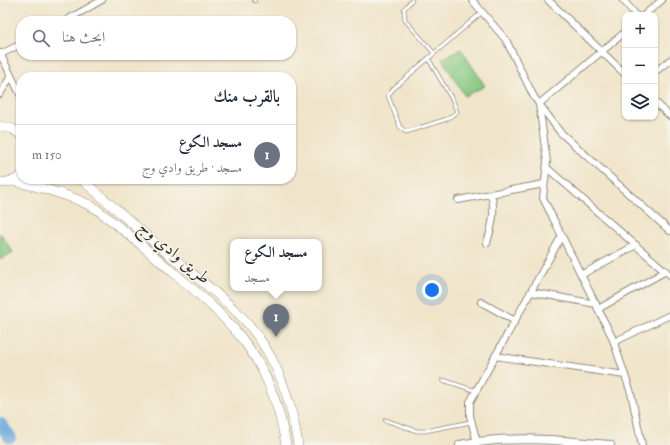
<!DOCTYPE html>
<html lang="ar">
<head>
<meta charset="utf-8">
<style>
  :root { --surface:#fff; --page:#f6f6f7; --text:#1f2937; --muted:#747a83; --line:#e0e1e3; --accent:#111827 }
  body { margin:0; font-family:"IM FELL Double Pica",Amiri,serif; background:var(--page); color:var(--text); direction:rtl }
  .controls { position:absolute; right:12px; top:12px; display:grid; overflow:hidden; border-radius:8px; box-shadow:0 1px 3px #0004 }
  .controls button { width:36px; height:36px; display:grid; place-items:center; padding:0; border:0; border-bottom:1px solid var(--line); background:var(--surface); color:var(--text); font:20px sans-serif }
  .you { position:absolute; left:432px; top:290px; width:14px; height:14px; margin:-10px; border:3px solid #fff; border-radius:50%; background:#1a73e8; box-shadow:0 0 0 6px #1a73e833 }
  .badge { display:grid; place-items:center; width:26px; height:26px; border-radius:50%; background:var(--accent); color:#fff; font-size:13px; font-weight:700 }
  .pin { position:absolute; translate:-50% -33px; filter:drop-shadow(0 1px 2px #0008) }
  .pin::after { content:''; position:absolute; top:21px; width:14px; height:12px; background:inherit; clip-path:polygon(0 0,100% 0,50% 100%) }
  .popup { position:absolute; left:230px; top:239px; width:92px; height:52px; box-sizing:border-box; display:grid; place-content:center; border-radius:8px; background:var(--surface); filter:drop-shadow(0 1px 3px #0005); font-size:13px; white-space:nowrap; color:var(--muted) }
  .popup b { font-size:15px; color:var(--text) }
  .popup::after { content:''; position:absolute; left:50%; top:100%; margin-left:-8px; border:8px solid transparent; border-top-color:var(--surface) }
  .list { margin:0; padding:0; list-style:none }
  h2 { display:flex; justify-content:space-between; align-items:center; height:52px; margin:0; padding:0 16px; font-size:17px }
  h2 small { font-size:13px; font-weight:400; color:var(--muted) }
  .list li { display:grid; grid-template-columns:26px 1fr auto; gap:12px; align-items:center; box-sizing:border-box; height:60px; padding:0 16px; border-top:1px solid var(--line) }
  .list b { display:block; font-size:15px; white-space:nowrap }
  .list p { margin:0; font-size:13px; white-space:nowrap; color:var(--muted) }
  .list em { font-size:13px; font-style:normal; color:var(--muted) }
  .icon { flex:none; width:22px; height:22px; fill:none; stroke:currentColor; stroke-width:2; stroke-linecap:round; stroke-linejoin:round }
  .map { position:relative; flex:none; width:670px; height:445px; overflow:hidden; direction:ltr }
  .search { position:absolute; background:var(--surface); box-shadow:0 1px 3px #0004; left:16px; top:16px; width:280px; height:44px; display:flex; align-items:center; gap:10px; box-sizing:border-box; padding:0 14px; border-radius:16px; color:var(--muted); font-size:15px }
  .panel { position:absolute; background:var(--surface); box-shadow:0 1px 3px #0004; left:16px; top:72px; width:280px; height:112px; border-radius:16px; direction:rtl }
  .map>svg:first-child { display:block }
  .pitch { fill:#84c781; stroke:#587956 }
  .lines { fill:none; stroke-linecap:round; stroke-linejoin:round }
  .river { stroke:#6caade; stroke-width:13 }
  .lane-casing { stroke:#8e887a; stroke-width:4.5 }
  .street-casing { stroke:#8e887a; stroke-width:8 }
  .secondary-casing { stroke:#8e887a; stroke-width:10 }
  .primary-casing { stroke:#8e887a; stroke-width:10 }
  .lane { stroke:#fff; stroke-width:3 }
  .street { stroke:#fff; stroke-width:6 }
  .secondary { stroke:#fff; stroke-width:8 }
  .primary { stroke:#fff; stroke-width:9 }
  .labels { text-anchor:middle; stroke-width:3.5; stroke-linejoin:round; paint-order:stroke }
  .street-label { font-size:17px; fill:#2b2b2b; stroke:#f7f3e8 }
</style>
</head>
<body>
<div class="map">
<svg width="670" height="445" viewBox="0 0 670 445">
  <rect width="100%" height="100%" fill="#f7f3e8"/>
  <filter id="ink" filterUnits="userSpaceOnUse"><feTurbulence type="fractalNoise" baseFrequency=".025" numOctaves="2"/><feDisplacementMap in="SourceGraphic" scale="8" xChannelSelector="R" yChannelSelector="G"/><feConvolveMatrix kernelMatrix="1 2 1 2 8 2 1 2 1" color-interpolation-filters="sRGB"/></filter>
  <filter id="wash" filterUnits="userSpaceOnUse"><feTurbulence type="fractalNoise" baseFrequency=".012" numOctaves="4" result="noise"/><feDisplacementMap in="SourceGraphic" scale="16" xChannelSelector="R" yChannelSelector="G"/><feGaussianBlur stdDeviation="0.9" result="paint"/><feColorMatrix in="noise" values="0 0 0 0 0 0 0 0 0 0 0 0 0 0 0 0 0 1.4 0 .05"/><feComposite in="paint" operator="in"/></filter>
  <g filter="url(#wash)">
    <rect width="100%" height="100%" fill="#f0e5ca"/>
    <!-- pitch -->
    <g class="pitch">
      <path d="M461,49l24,37 -20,10 -23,-37z"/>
      <path d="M0,233l13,19 -13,8z"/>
    </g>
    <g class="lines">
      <!-- river -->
      <path class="river" d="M0,424l10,13"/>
    </g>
  </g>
  <g filter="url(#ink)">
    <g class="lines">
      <defs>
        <g id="lane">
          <path d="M254,0l1,1"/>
          <path d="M412,0l-8,9 1,11 29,33"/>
          <path d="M428,58l25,43 4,11 -10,7 -41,13 -6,-5 -12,-31 5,-7 89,-77"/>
          <path d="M443,380l33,11"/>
          <path d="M385,420l32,11h8l46,-9"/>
        </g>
        <g id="street">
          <path d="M472,0l34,40 28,57 26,35 110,99"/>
          <path d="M548,0l77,74"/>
          <path d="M623,0l13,15"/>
          <path d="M644,15l18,-15"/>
          <path d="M65,21l37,-21"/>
          <path d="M625,32l-86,72 8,58 -4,36 69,139 19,56 11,52"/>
          <path d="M0,53l21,43"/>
          <path d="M0,58l1,-4 20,-10"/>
          <path d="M655,72l15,-12"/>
          <path d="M0,94l11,-18"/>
          <path d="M655,102l15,14"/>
          <path d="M547,168l123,107"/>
          <path d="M458,200l86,-16"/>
          <path d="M487,243c5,-17 9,-32 4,-49"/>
          <path d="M581,275l55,-30"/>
          <path d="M531,292l65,12"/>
          <path d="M481,302l34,19"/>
          <path d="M598,309l68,-38"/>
          <path d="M614,342l56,-27"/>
          <path d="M495,356l130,19"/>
          <path d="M477,442l-7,-26v-14l91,-165"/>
        </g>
        <path id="secondary" d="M460,445c50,-10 100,-5 150,0"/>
        <g id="primary">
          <path d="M0,126l13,3 8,6"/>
          <path d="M81,179c30,26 60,52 91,78 22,18 46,36 67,57 35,35 52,83 59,131"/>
          <path d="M13,181c29,7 56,13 82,27 27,20 52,42 78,64 63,53 99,88 113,173"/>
          <path d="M0,183l13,-2 8,-5"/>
        </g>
      </defs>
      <!-- lane casing -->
      <use href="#lane" class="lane-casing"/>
      <!-- street casing -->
      <use href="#street" class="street-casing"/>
      <!-- secondary casing -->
      <use href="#secondary" class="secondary-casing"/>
      <!-- primary casing -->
      <use href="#primary" class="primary-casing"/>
      <!-- lane -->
      <use href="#lane" class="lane"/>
      <!-- street -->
      <use href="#street" class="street"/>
      <!-- secondary -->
      <use href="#secondary" class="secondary"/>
      <!-- primary -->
      <use href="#primary" class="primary"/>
    </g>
  </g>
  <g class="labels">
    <!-- street labels -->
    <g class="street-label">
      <text transform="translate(175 252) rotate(40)" y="6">طريق وادي وج</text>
    </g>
  </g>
</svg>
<div class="controls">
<button>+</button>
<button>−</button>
<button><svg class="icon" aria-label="layers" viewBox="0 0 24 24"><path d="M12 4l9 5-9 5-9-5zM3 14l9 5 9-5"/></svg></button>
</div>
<div class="you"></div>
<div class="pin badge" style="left:276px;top:337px;background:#6b7280">1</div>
<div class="popup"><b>مسجد الكوع</b>مسجد</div>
<div class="search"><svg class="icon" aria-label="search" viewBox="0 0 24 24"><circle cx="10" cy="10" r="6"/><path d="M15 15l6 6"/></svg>ابحث هنا</div>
<section class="panel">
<h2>بالقرب منك<small></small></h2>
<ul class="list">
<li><span class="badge" style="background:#6b7280">1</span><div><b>مسجد الكوع</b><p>مسجد · طريق وادي وج</p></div><em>150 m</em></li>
</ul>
</section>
</div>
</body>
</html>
